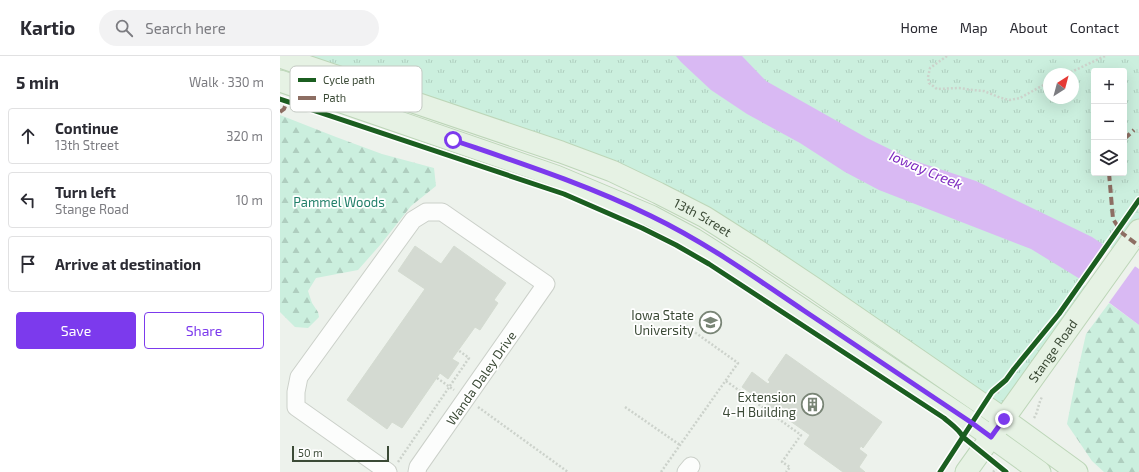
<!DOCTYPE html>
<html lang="en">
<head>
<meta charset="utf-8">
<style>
  :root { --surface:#fff; --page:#f2f2f3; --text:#2b2b33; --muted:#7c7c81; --line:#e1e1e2; --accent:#7c3aed }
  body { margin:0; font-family:"Exo 2",sans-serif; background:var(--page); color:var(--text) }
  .controls { position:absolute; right:12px; top:12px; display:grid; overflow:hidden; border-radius:4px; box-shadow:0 4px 16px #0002 }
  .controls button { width:36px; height:36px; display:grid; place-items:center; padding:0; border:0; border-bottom:1px solid var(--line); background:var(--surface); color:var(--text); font:20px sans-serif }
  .compass { position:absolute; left:763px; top:12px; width:36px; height:36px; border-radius:50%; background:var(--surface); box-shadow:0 4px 16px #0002; rotate:36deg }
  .scale { position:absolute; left:12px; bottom:10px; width:97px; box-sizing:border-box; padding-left:4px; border:2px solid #3b4a36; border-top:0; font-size:11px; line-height:14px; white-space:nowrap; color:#3b4a36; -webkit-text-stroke:3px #fff; paint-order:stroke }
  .stop { position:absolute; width:12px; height:12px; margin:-9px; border:3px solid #7c3aed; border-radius:50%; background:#fff }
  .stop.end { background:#7c3aed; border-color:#fff; box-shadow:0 1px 4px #0008 }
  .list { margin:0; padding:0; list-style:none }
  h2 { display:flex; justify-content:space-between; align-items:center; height:52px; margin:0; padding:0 16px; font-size:17px }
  h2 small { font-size:13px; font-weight:400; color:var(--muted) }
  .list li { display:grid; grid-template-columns:26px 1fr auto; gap:12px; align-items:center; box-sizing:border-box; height:56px; margin:0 8px 8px; padding:0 8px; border:1px solid var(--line); border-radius:4px }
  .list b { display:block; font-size:15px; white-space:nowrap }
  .list p { margin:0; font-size:13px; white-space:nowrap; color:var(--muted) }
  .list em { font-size:13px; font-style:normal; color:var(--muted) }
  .actions { display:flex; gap:8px; padding:12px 16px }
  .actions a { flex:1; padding:9px 0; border:1px solid var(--accent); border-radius:4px; text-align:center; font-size:14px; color:var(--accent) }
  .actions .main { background:var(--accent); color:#fff }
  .icon { flex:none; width:22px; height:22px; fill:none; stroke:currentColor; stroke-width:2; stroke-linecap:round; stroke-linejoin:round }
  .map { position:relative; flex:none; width:859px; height:416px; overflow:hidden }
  header { display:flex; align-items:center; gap:24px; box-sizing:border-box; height:56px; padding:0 20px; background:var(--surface); border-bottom:1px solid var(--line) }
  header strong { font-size:19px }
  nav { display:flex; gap:22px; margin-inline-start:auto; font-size:14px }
  .search { width:280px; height:36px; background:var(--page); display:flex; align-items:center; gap:10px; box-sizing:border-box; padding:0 14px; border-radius:22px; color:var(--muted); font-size:15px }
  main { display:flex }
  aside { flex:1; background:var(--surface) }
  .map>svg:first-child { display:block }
  .grass { fill:url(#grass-tufts); fill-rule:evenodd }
  .forest { fill:url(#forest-firs) }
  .water { fill:#d9b9f3 }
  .pier { fill:#edf2ec }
  .building { fill:#d4dad2; stroke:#d4dbd1 }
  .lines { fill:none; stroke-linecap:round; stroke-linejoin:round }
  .minor-casing { stroke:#cbd0c9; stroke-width:19 }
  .major-casing { stroke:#bdd6b8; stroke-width:23 }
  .path { stroke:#ccd2cb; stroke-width:2.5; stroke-dasharray:2 2; stroke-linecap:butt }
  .minor { stroke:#fcfdfc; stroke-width:17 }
  .major { stroke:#e6f2e4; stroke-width:21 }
  .quiet { stroke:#8d6e63; stroke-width:4; stroke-dasharray:8 4; stroke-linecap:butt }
  .cycleway-casing { stroke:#fff; stroke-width:8 }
  .cycleway { stroke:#1b5e20; stroke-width:5 }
  .route { stroke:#7c3aed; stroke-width:5 }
  .labels { text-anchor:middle; stroke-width:3.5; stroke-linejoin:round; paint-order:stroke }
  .park-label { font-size:13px; fill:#24816b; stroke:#fff }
  .street-label { font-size:13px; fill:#3b4a36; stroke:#fff }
  .poi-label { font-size:13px; fill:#3b4a36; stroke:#fff; text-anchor:end }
  .water-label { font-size:14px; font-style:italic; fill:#7c26bf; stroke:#fff }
  .key { fill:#fff; stroke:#c4c9c3; stroke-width:1 }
  .key-label { font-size:11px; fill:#3b4a36 }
</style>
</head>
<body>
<header>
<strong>Kartio</strong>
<div class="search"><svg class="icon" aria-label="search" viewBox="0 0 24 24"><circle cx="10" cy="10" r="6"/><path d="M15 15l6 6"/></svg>Search here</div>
<nav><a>Home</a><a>Map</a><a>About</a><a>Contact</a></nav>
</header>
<main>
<aside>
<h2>5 min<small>Walk · 330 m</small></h2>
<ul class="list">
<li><svg class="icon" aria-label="ahead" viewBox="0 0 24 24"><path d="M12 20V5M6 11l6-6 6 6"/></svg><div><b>Continue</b><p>13th Street</p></div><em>320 m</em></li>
<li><svg class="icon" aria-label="left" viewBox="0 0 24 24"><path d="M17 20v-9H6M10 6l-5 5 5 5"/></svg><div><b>Turn left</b><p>Stange Road</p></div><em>10 m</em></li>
<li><svg class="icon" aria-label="arrive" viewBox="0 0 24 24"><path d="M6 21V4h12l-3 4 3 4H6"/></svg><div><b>Arrive at destination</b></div></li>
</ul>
<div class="actions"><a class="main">Save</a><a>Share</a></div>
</aside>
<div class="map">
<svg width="859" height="416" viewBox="0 0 859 416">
  <defs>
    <pattern id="grass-tufts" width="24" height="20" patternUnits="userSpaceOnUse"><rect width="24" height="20" fill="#cbefde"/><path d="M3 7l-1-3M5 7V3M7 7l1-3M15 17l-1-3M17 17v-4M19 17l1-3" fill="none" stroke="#afcebf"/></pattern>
    <pattern id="forest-firs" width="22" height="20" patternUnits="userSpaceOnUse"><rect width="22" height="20" fill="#cbefde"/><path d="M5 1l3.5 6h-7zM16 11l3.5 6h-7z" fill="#afcebf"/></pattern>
  </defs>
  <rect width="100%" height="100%" fill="#edf2ec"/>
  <!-- grass -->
  <path class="grass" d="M20,0h839v174l-135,189 -14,-24 -9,-3 -269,-179zM814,15h30v102h-30zM769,18h24v24h-24z"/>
  <!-- forest -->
  <g class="forest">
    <path d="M0,59l56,22 46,17 52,14 2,18 -25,20 -30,38 -23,26 -42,8 -8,13 4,12 6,9 1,5 -11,11 -13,-1 -15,-15z"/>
    <path d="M829,247l30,22v147h-35l-12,-11 -25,-37 8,-41 11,-49z"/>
  </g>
  <!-- water -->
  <path class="water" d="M396,0h66l24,25 101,57 45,22 64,21 116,56 47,32v56l-32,-24 -27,-22 -49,-30 -152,-59 -34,-18 -45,-29 -53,-29 -36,-24 -30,-28z"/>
  <!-- pier -->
  <path class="pier" d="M825,188l31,21 -28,39 -29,-23z"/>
  <!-- building -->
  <g class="building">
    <path d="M135,190l26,18 13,-18 52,37 -12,17 4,3 -18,27 -5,-3 -23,32 7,4 -11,16 -8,-6 -38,55 -10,-6 -5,7 -40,-29 78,-111 -27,-18z"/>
    <path d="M506,298l96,68 -19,26 -2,-2 -2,3 8,6 -8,12 6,5h-22l-39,-28 6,-9 -68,-48 10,-15 16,12 2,-2 -2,-2z"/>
  </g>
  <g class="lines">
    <defs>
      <g id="minor">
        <path d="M108,416l-92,-65v-15l3,-15 114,-157 13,-8h16l104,72 -128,183 -1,5"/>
        <path d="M406,416l5,-6"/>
      </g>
      <g id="major">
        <path id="s1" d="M0,1l281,95 51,19 46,22 47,24 52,33 57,38 190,131 73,53"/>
        <path d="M0,25l276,95 95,40 43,23 57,36 221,148 68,49"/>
        <path id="s2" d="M686,416l173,-242"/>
      </g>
    </defs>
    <!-- minor casing -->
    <use href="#minor" class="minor-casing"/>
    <!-- major casing -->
    <use href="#major" class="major-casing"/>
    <!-- path -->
    <g class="path">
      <path d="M667,0l-17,12 -2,9 1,6 8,6 22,-1 14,2 11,1 17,7 9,2 10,-2 29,-16"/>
      <path d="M787,18l38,-18"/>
      <path d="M157,322l17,12"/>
      <path d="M446,325l75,54 -19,27 8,5 -4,5"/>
      <path d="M714,334l7,4"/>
      <path d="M198,351l90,65"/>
      <path d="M345,351l55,38"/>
      <path d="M754,362c4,-6 4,-14 8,-21"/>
      <path d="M118,406l71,-104 -11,-8"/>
      <path d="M381,416l77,-109 -52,-37"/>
      <path d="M713,416l6,-5 3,-3"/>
    </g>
    <!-- minor -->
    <use href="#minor" class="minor"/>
    <!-- major -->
    <use href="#major" class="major"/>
    <!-- quiet -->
    <g class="quiet">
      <path d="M0,56l4,-3 3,-8"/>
      <path d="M844,83l10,-9"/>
      <path d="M829,117l4,46 9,14 17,13"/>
    </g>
    <defs>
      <g id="cycleway">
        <path d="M0,43l284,95 78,34 34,17 33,19 235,154c7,6 15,11 19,19l43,35"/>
        <path d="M660,416l52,-80 14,-12 8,-11 45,-55 80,-114"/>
      </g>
    </defs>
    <!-- cycleway casing -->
    <use href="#cycleway" class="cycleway-casing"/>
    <!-- cycleway -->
    <use href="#cycleway" class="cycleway"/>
  </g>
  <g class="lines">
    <!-- route -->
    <path class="route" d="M173,84c67,23 135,45 198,76 54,26 103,61 152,94 56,38 113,75 169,113l19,14 13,-18"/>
  </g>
  <!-- icons -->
  <defs>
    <symbol id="university-ring" viewBox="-11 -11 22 22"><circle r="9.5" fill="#fff" stroke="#798576" stroke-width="1.5"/><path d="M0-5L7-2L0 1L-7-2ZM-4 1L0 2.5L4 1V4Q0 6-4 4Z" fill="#798576"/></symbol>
    <symbol id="building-ring" viewBox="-11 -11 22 22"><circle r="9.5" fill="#fff" stroke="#798576" stroke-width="1.5"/><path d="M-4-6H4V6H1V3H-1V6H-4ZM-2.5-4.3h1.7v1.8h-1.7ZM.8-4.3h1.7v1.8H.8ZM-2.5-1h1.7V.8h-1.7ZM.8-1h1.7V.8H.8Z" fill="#798576"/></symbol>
  </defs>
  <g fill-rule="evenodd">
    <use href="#university-ring" x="418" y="254" width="25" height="25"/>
    <use href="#building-ring" x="520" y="336" width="25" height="25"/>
  </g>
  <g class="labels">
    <!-- park labels -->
    <g class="park-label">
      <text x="59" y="151">Pammel Woods</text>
    </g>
    <!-- street labels -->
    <g class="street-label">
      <text dy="5" stroke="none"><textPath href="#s1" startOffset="453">13th Street</textPath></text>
      <text dy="5" stroke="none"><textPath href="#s2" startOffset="149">Stange Road</textPath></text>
      <text transform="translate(201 322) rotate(-55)" y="5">Wanda Daley Drive</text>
    </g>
    <!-- poi labels -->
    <g class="poi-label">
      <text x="414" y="264">Iowa State<tspan x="414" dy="15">University</tspan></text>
      <text x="516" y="346">Extension<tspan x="516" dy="15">4-H Building</tspan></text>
    </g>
    <!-- water labels -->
    <g class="water-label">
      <text transform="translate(646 114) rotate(23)" y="5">Ioway Creek</text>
    </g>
  </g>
  <!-- legend -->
  <rect x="10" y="10" width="132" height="46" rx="6" class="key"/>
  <rect x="18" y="22" width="18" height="4" fill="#1b5e20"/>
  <rect x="18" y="40" width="18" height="4" fill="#8d6e63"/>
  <g class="key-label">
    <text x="43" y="28">Cycle path</text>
    <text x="43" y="46">Path</text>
  </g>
</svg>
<div class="controls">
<button>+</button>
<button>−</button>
<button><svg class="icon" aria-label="layers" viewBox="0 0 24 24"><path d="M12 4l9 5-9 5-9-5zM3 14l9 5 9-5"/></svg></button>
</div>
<svg class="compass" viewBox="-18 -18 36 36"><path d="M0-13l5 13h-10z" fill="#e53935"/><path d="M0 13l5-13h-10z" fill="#7c7c81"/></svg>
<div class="scale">50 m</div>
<div class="stop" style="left:173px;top:84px"></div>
<div class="stop end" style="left:724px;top:363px"></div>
</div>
</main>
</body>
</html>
